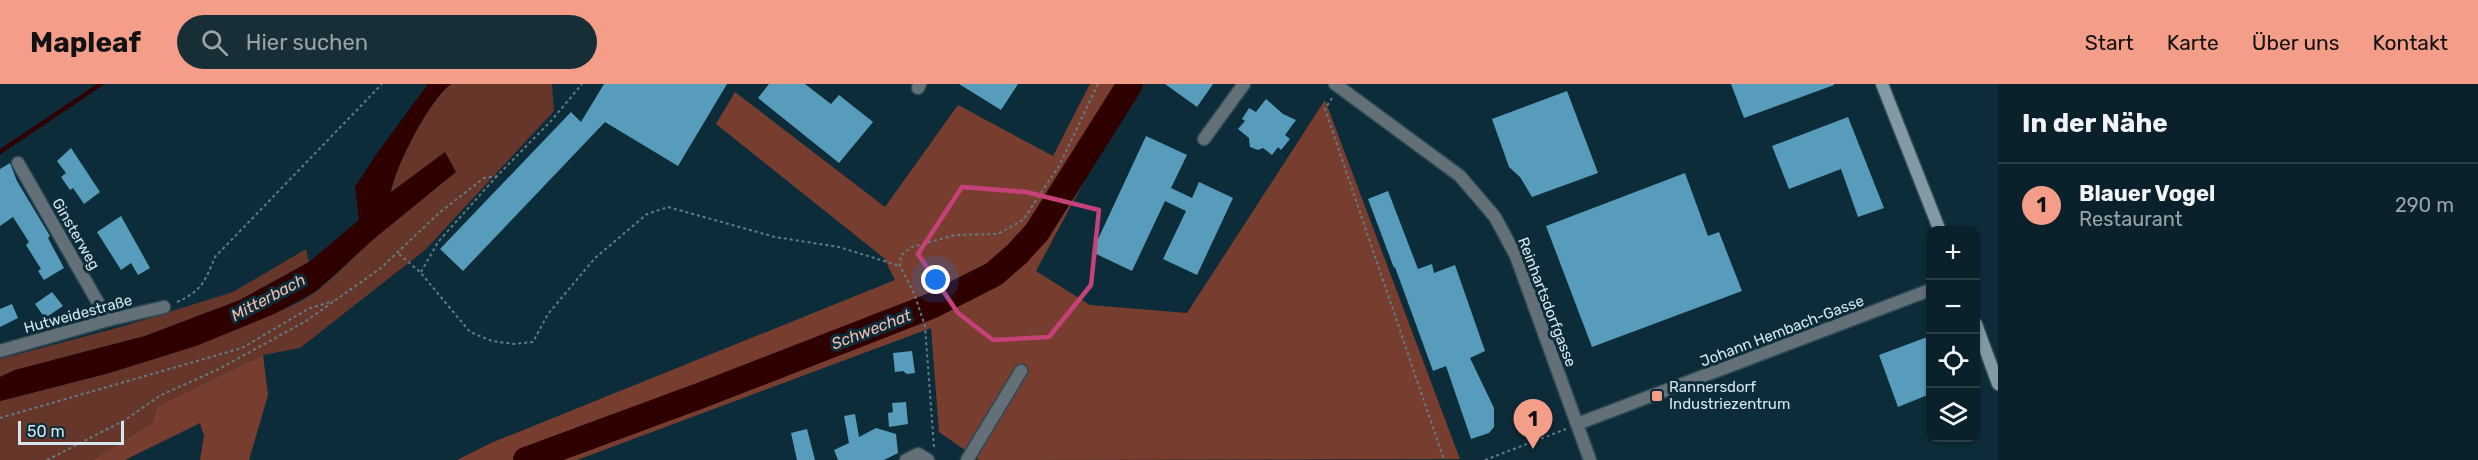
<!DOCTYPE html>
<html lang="de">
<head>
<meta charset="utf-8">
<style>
  :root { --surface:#0a212b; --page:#182e37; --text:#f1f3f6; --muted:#99a3a9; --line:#2a3e47; --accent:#f49e89 }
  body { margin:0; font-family:Rubik,sans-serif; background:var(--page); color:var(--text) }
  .controls { position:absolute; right:18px; bottom:18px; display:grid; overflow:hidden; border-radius:12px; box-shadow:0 2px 4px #0004 }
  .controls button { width:54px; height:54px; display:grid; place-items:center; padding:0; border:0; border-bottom:2px solid var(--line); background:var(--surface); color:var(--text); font:30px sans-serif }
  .scale { position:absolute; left:18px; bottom:15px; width:106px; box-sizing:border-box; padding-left:6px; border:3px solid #d5e6ee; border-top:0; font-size:16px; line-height:21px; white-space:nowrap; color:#d5e6ee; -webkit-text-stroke:4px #0d2c39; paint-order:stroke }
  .you { position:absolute; left:936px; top:196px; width:21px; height:21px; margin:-15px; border:4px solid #fff; border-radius:50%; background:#1a73e8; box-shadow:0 0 0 9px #1a73e833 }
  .badge { display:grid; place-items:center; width:39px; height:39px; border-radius:50%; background:var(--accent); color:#111; font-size:20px; font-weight:700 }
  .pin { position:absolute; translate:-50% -50px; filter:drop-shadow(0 2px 3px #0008) }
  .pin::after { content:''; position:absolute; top:32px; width:21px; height:18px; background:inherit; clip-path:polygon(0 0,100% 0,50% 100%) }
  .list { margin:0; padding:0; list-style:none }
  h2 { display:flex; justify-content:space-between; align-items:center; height:78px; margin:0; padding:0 24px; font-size:26px }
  h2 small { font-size:20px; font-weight:400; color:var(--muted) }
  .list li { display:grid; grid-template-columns:39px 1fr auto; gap:18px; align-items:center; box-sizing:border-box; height:84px; padding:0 24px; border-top:2px solid var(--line) }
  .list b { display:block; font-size:22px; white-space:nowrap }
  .list p { margin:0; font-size:20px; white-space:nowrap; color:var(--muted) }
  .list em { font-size:20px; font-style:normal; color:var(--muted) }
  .icon { flex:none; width:33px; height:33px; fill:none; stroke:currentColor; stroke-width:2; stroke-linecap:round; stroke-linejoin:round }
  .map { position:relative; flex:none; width:1998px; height:376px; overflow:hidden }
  header { display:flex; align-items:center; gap:36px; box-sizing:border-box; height:84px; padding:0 30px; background:var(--accent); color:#111 }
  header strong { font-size:28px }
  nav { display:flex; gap:33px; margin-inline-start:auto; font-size:21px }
  .search { width:420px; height:54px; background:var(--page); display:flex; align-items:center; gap:15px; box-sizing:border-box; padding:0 21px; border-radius:33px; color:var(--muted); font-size:22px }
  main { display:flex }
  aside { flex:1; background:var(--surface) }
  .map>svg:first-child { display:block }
  .green { fill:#67362b }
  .forest { fill:#773e30 }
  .water { fill:#2f0000 }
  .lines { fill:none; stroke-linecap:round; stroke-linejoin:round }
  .stream { stroke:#2f0000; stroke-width:4.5 }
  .river { stroke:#2f0000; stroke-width:26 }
  .building { fill:#579dbb }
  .street-casing { stroke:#2d4a56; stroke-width:15 }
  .secondary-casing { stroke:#2d4a56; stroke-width:15 }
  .path { stroke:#627b86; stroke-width:2; stroke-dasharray:3 3; stroke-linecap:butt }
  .street { stroke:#637077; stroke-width:12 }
  .secondary { stroke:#8399a4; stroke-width:12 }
  .marked { fill:none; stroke:#c64178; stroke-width:4.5; stroke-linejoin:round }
  .poi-dot { fill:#f49e89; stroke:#0d2c39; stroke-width:2 }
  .labels { text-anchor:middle; stroke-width:6; stroke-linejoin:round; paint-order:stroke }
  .street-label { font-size:15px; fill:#d5e6ee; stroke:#0d2c39 }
  .poi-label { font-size:15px; fill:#d5e6ee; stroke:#0d2c39; text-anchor:start }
  .water-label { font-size:16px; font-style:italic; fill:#f4bcae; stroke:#0d2c39 }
</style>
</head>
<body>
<header>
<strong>Mapleaf</strong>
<div class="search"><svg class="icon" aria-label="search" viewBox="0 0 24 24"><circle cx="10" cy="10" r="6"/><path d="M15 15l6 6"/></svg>Hier suchen</div>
<nav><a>Start</a><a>Karte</a><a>Über uns</a><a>Kontakt</a></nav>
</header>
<main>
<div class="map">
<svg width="1998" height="376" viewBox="0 0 1998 376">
  <rect width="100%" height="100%" fill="#0d2c39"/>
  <!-- green -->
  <g class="green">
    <path d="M451,0h101l2,27 -129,139 -125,98 -37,7 -104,51 -7,17 -60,37h-92v-59c83,-21 165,-42 244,-75 24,-10 53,-20 74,-36 49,-40 87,-89 127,-137l-54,40c4,-26 38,-94 60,-109z"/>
    <path d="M306,165l3,13 -69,38 -95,36 -130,34 -15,7v-18l124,-33 109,-34z"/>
  </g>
  <!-- forest -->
  <g class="forest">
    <path d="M1090,0h31l-10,15 -23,75 -52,97 54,34 97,8 138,-213 135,359 -481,1 -40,-28 -8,-104 -354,132h-120l34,-17 404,-163 -11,-22 -168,-134 19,-32 150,115 73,-102 95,51z"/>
    <path d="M263,271l5,40 -19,65h-49l4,-24 -4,-13 -75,37h-33l60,-37 6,-17z"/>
  </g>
  <!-- water -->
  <path class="water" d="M428,0h23c-21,15 -56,83 -60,108l54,-40 11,20 -81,66 -59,53 -42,23 -78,32 -90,28 -106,27v-24l15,-7 130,-34 95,-36 69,-38 50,-42 -4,-33 20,-31z"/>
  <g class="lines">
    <!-- stream -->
    <path class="stream" d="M0,68l101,-68"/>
    <!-- river -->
    <path class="river" d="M526,376l176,-65 229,-89 63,-32 23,-20 20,-22 93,-148"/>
  </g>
  <!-- building -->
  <g class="building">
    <path d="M604,0h123l-49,82 -73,-44 -142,149 -23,-22 131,-137 10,10z"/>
    <path d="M769,0h36l26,20 8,-9 34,27 -34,41 -81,-65z"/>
    <path d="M959,0h59l-17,26z"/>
    <path d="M1165,0h48l-16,23z"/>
    <path d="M1731,0h103v1l-90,33z"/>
    <path d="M1567,7l31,82 -66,24 -12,-20 -11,-10 -17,-48z"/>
    <path d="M1266,15l17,15 13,6 -11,15 5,4 -9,11 -3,-3 -6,8 -9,-7 -5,2 -8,-3 -1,-9 -11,-9 7,-8 -3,-2 7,-11 7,4z"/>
    <path d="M1848,33l36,91 -26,9 -17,-48 -52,20 -17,-43z"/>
    <path d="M1146,52l41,19 -16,33 21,10 7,-16 34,16 -36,77 -34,-16 23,-48 -21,-10 -33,70 -40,-19z"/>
    <path d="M71,64l29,44 -16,12 -11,-16 -3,2 -9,-13 5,-4 -9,-12z"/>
    <path d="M10,79l7,18 33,55 -2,2 16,30 -20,12 -6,-9 3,-2 -15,-24 3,-3 -16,-25 -13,9v-57z"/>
    <path d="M1685,89l23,63 11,-4 23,59 -150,56 -46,-121z"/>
    <path d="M1388,107l30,78 14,-5 2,9 21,-8 30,86 -15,7 24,50v19l-5,6 -18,6 -25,-73 -13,5 -38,-104 -1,1 -26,-69z"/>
    <path d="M121,132l29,52 -12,7 -7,-12 -10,7 -24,-38z"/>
    <path d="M52,208l11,14 -18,12 -10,-14z"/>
    <path d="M12,220l6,14 -18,9v-18z"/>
    <path d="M1930,252v58l-32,13 -19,-52z"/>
    <path d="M912,267l3,22 -8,1 -4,-3 -8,1 -2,-19z"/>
    <path d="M906,318l2,22 -19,3 -1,-14 5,-1 -1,-9z"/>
    <path d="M855,330l4,23 17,-9 20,6 2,19 -14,7h-46l-4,-10 15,-7 -5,-27z"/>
    <path d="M807,345l8,31h-18l-6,-27z"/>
  </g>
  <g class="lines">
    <defs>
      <g id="street">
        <path d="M1335,0l125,92 35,41 21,39 74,204"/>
        <path d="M918,4l2,-4"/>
        <path d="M1204,55l40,-55"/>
        <path d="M18,79l90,157"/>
        <path d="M0,267l108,-31 56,-13"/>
        <path d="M1577,340l353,-134"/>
        <path d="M906,376l12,-6 10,6"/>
        <path d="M967,376l54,-89"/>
      </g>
      <g id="secondary">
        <path d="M1882,0l58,147"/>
        <path d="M1976,240l22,60"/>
      </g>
    </defs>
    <!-- street casing -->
    <use href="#street" class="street-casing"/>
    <!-- secondary casing -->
    <use href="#secondary" class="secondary-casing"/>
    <!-- path -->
    <g class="path">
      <path d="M1332,14l-7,11 119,351"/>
      <path d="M399,170l21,18 50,60 22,9 22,3 19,-2 15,-28 47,-56 52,-44 21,-7 107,30 64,10 61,19"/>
      <path d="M421,188l17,-30 59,-66"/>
      <path d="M177,218c25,-11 28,-21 38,-45l167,-173"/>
      <path d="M0,334l242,-70 66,-39 25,-8"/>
      <path d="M934,363l-9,-121 -11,-33 -14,-27 1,-11 11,-8 43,-12 43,-1 25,-14 36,-54 39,-82"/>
      <path d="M47,376l78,-40 36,-25 56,-25 89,-49 75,-53 58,-55 45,-35 13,-2 54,-55 31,-37"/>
      <path d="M1485,376l81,-31"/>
    </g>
    <!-- street -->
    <use href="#street" class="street"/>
    <!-- secondary -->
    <use href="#secondary" class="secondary"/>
  </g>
  <!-- marked area -->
  <path class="marked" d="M962,103l64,5 73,18 -8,75 -42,52 -56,3 -35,-27 -40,-59z"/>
  <!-- markers -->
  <rect class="poi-dot" x="1651" y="306" width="12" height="12" rx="3"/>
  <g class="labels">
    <!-- street labels -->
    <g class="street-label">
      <text transform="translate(76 150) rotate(60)" y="5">Ginsterweg</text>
      <text transform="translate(1547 218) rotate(69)" y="5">Reinhartsdorfgasse</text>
      <text transform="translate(78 230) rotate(-15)" y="5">Hutweidestraße</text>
      <text transform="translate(1782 247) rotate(-21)" y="5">Johann Hembach-Gasse</text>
    </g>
    <!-- poi labels -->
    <g class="poi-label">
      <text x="1669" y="308">Rannersdorf<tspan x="1669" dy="17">Industriezentrum</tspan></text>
    </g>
    <!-- water labels -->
    <g class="water-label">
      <text transform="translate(268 213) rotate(-28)" y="6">Mitterbach</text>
      <text transform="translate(871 245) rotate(-21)" y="6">Schwechat</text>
    </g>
  </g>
</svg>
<div class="controls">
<button>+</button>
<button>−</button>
<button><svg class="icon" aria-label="locate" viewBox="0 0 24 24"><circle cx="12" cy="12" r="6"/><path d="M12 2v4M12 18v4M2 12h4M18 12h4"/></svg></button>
<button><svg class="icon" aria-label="layers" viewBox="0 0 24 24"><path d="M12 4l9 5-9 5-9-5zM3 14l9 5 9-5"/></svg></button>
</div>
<div class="scale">50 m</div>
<div class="you"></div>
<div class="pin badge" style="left:1533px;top:365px">1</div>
</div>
<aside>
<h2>In der Nähe<small></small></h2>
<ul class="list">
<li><span class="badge">1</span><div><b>Blauer Vogel</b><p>Restaurant</p></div><em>290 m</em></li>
</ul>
</aside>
</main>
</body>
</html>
